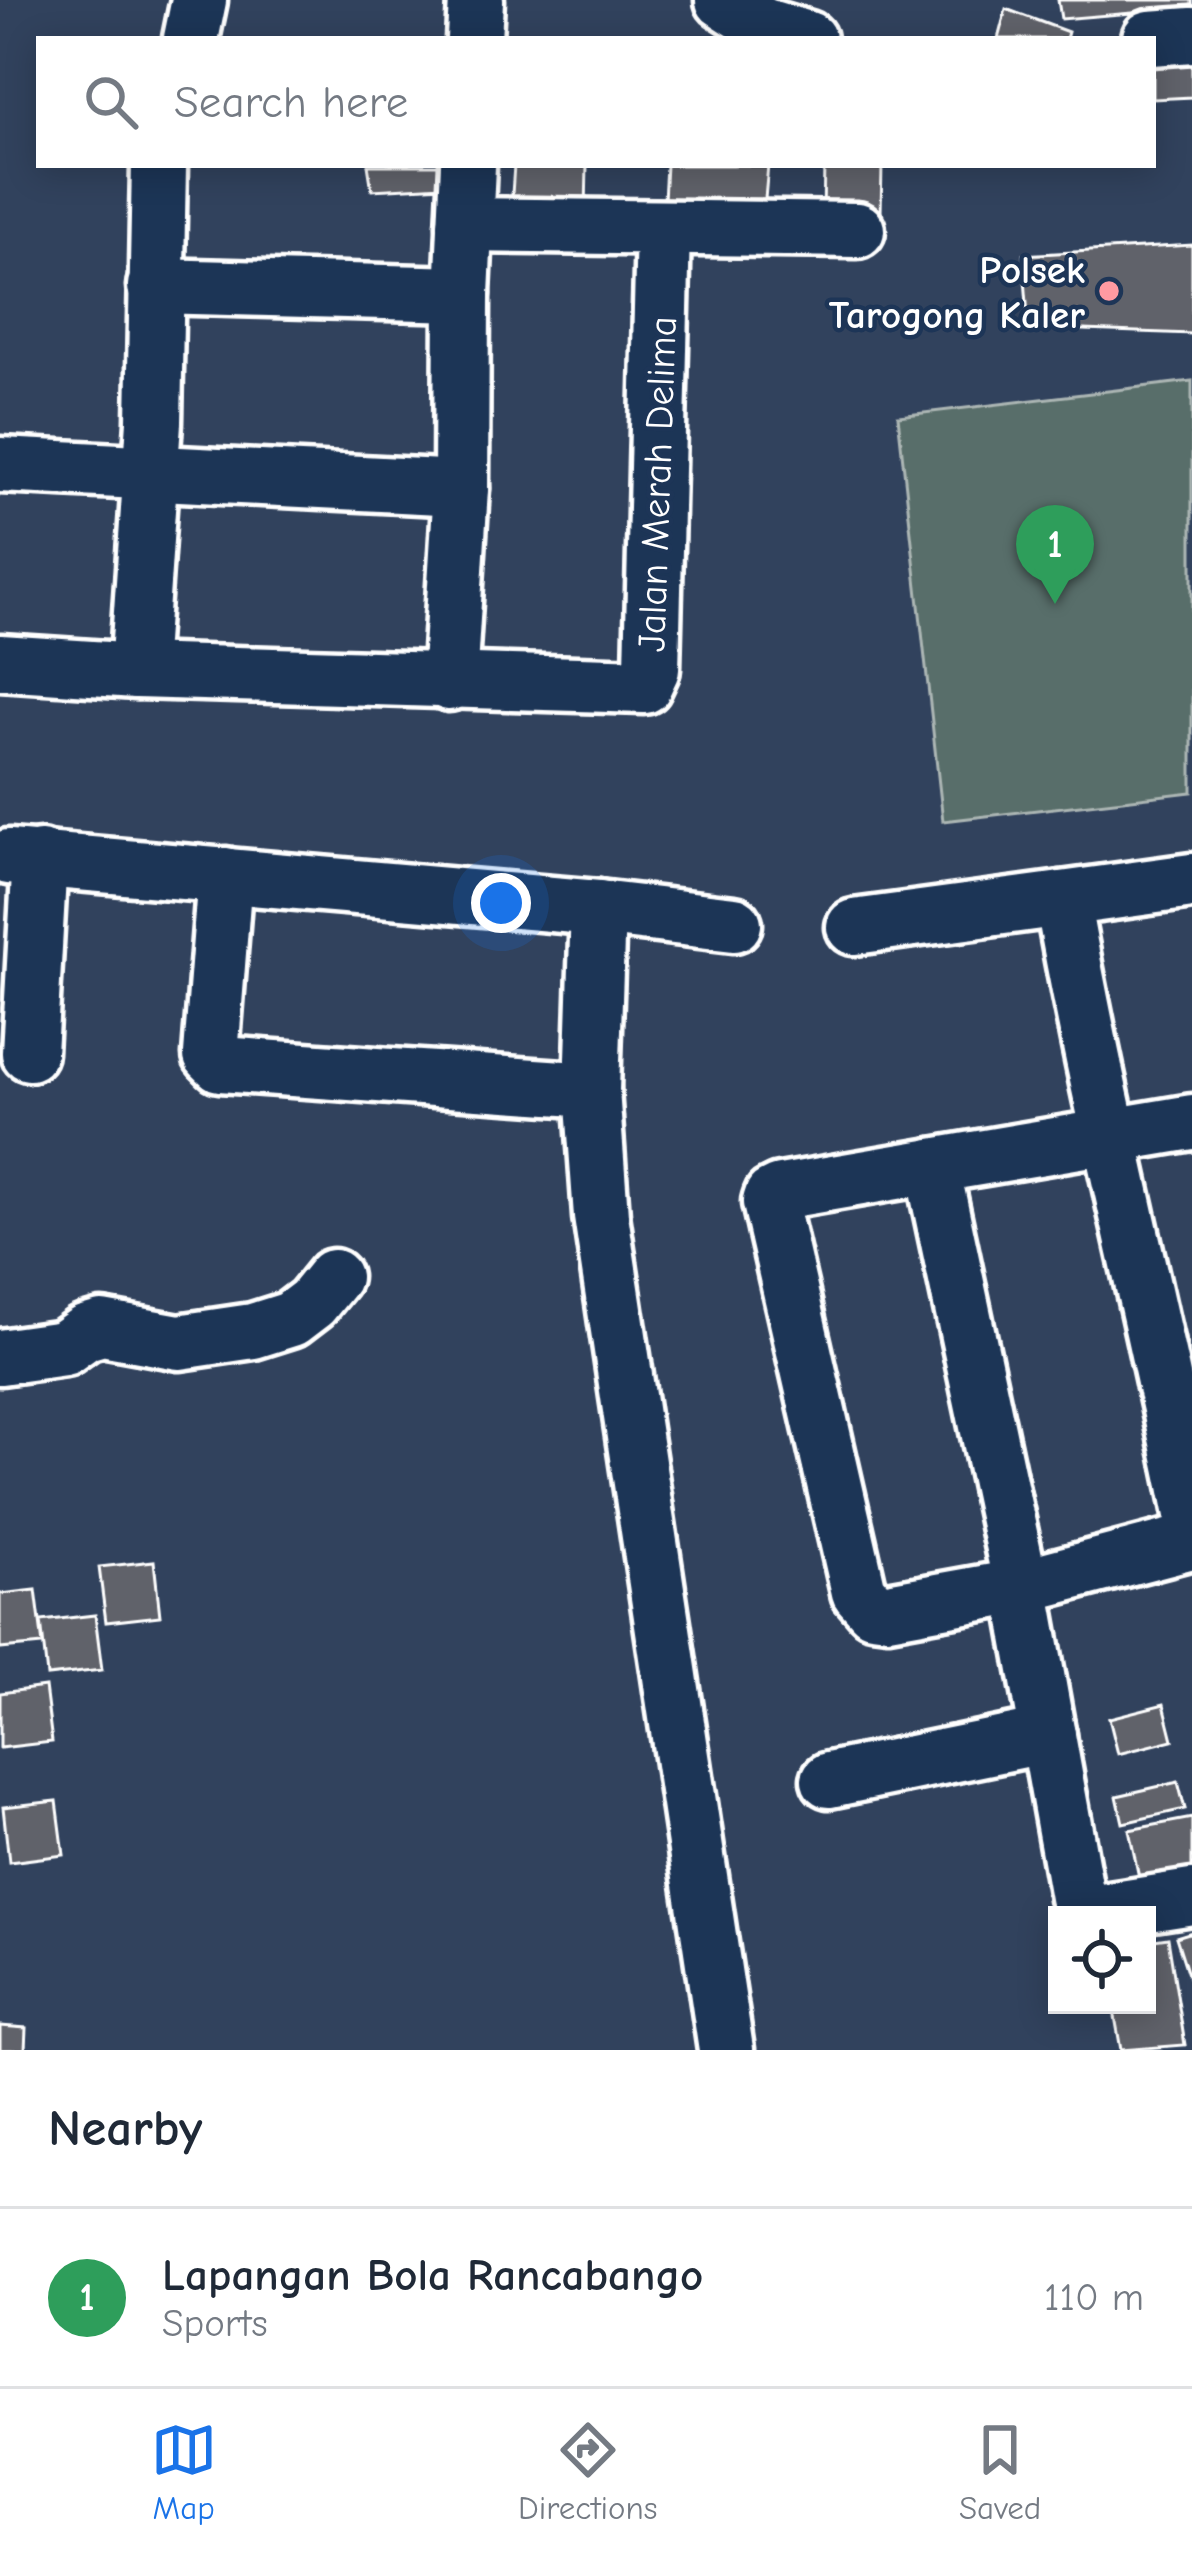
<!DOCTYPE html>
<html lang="en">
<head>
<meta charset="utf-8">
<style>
  :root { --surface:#fff; --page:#f6f6f7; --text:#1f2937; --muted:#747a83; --line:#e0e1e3; --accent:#1a73e8 }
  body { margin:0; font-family:"Comic Neue",sans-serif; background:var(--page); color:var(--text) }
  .controls { position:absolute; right:36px; bottom:36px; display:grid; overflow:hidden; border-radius:0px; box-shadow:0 6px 30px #0003 }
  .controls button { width:108px; height:108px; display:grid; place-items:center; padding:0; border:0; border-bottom:3px solid var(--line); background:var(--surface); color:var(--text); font:60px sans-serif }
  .you { position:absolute; left:501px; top:903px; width:42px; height:42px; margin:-30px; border:9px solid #fff; border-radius:50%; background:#1a73e8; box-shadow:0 0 0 18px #1a73e833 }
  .badge { display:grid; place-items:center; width:78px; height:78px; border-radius:50%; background:var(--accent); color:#fff; font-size:39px; font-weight:700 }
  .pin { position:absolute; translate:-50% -99px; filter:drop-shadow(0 3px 6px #0008) }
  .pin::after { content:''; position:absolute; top:63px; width:42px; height:36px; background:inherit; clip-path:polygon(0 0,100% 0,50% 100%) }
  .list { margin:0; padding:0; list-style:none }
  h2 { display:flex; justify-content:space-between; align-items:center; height:156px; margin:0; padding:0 48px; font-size:51px }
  h2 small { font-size:39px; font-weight:400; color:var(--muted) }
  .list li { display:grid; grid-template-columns:78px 1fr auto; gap:36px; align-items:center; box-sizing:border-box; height:180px; padding:0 48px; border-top:3px solid var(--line) }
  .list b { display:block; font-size:45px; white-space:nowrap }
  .list p { margin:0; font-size:39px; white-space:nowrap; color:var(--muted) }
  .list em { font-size:39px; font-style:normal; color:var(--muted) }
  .icon { flex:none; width:66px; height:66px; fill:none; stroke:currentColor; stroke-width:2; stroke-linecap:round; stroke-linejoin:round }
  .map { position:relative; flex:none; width:1192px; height:2050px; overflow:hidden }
  .search { position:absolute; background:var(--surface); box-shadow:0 6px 30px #0003; left:36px; right:36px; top:36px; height:132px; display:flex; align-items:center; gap:30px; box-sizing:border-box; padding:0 42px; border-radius:0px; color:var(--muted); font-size:45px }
  .sheet { height:336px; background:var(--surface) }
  nav { display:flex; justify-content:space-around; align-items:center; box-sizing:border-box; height:168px; border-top:3px solid var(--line); background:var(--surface); font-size:33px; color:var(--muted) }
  nav a { display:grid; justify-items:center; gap:6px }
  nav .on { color:var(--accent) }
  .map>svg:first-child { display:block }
  .pitch { fill:#596e6a; stroke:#acb6b4; stroke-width:3 }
  .building { fill:#61626b; stroke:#fff; stroke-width:3 }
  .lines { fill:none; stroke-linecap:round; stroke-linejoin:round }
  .minor-casing { stroke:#fff; stroke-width:63 }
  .minor { stroke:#1d3557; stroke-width:54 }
  .poi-dot { fill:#ff9aa2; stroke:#1d3557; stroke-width:4.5 }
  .labels { text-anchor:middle; stroke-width:9; stroke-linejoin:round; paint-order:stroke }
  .poi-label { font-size:39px; font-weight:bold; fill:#fff; stroke:#1d3557; text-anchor:end }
  .street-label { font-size:39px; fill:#fff; stroke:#1d3557 }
</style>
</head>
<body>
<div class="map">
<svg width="1192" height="2050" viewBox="0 0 1192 2050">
  <rect width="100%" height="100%" fill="#31425d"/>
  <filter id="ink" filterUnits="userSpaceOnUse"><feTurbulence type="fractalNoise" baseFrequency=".00833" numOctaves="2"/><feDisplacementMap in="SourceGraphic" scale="24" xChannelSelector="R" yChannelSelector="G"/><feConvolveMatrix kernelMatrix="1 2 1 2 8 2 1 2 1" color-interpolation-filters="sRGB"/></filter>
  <g filter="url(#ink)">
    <!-- pitch -->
    <path class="pitch" d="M1192,381v411l-249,29 -45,-405z"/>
    <!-- building -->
    <g class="building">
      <path d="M1058,0h134v8l-131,11z"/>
      <path d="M1006,9l62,23 -2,7h-68z"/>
      <path d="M1192,43v54l-39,2v-53z"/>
      <path d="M368,165h76l-1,21 -71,4z"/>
      <path d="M514,165h73l-1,45 -75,-1z"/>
      <path d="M666,165h102l-3,34 -101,1z"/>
      <path d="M824,165h58l-1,48 -58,-1z"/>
      <path d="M1192,245v89l-163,-6 -6,-73z"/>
      <path d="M154,1561l6,55 -54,6 -7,-55z"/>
      <path d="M36,1590l7,55 -43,4v-55z"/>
      <path d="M95,1615l7,55 -55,6 -6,-55z"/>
      <path d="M45,1687l7,55 -52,6v-55z"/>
      <path d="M1164,1704l9,36 -55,14 -9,-36z"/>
      <path d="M1178,1782l7,27 -62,14 -6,-27z"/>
      <path d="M57,1801l7,54 -55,7 -6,-55z"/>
      <path d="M1192,1818v64l-50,10 -13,-62z"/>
      <path d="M1192,1932v55l-16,-50z"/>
      <path d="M1168,1938l17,107 -64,5 -8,-45h34v-64z"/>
      <path d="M0,2026l26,2 -1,22h-25z"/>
    </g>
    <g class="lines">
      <defs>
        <g id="minor">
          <path d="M723,0l39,25 46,14"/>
          <path d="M1150,38l42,-3"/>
          <path d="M191,39l8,-39"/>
          <path d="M474,39l2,-39"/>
          <path d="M465,225l392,5"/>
          <path d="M155,286l307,8"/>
          <path d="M0,465l461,23"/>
          <path d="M0,662l137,9 17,-249 5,-257"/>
          <path d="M137,671l507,15 8,-17 11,-440"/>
          <path d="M449,683l12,-195 1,-194 6,-129"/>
          <path d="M9,857l589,51"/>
          <path d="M225,875l-14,180 9,9 372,26"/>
          <path d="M1192,881l-130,18c36,206 89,409 130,615"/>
          <path d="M854,927l208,-28"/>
          <path d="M29,1053l11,-195"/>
          <path d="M1192,1122l-260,44 89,420 56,311 13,16 102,-16"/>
          <path d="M932,1166l-152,26 -8,4 -2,6 89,390 14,16 15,2 133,-24 171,-45"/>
          <path d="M0,1357l64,-9 21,-15 17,-5 77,14 74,-11 38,-12 21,-16 21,-26"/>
          <path d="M829,1780l219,-45"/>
          <path d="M726,2050l-125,-834 -9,-126 6,-182 136,16"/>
        </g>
      </defs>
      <!-- minor casing -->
      <use href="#minor" class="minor-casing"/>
      <!-- minor -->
      <use href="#minor" class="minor"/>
    </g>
  </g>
  <!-- markers -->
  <circle class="poi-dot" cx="1109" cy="291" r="12"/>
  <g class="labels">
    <!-- poi labels -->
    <g class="poi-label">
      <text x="1085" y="283">Polsek<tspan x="1085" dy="45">Tarogong Kaler</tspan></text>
    </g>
    <!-- street labels -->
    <g class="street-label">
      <text transform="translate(656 484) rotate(-88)" y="14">Jalan Merah Delima</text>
    </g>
  </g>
</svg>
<div class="controls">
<button><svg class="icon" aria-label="locate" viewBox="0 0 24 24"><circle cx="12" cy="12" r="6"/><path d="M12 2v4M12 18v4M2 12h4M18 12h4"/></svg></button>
</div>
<div class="you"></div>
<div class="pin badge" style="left:1055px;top:604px;background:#2e9e5b">1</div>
<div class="search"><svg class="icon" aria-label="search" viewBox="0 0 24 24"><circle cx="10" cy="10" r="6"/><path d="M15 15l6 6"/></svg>Search here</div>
</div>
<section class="sheet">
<h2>Nearby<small></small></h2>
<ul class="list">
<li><span class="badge" style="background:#2e9e5b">1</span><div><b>Lapangan Bola Rancabango</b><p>Sports</p></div><em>110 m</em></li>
</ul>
</section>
<nav>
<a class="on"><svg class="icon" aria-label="map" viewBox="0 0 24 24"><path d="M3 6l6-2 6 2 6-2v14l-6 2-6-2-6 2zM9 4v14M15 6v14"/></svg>Map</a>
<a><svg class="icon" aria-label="directions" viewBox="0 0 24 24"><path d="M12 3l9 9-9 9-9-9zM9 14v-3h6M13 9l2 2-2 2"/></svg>Directions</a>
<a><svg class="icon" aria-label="saved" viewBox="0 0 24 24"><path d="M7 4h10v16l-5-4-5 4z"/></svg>Saved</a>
</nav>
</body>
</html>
